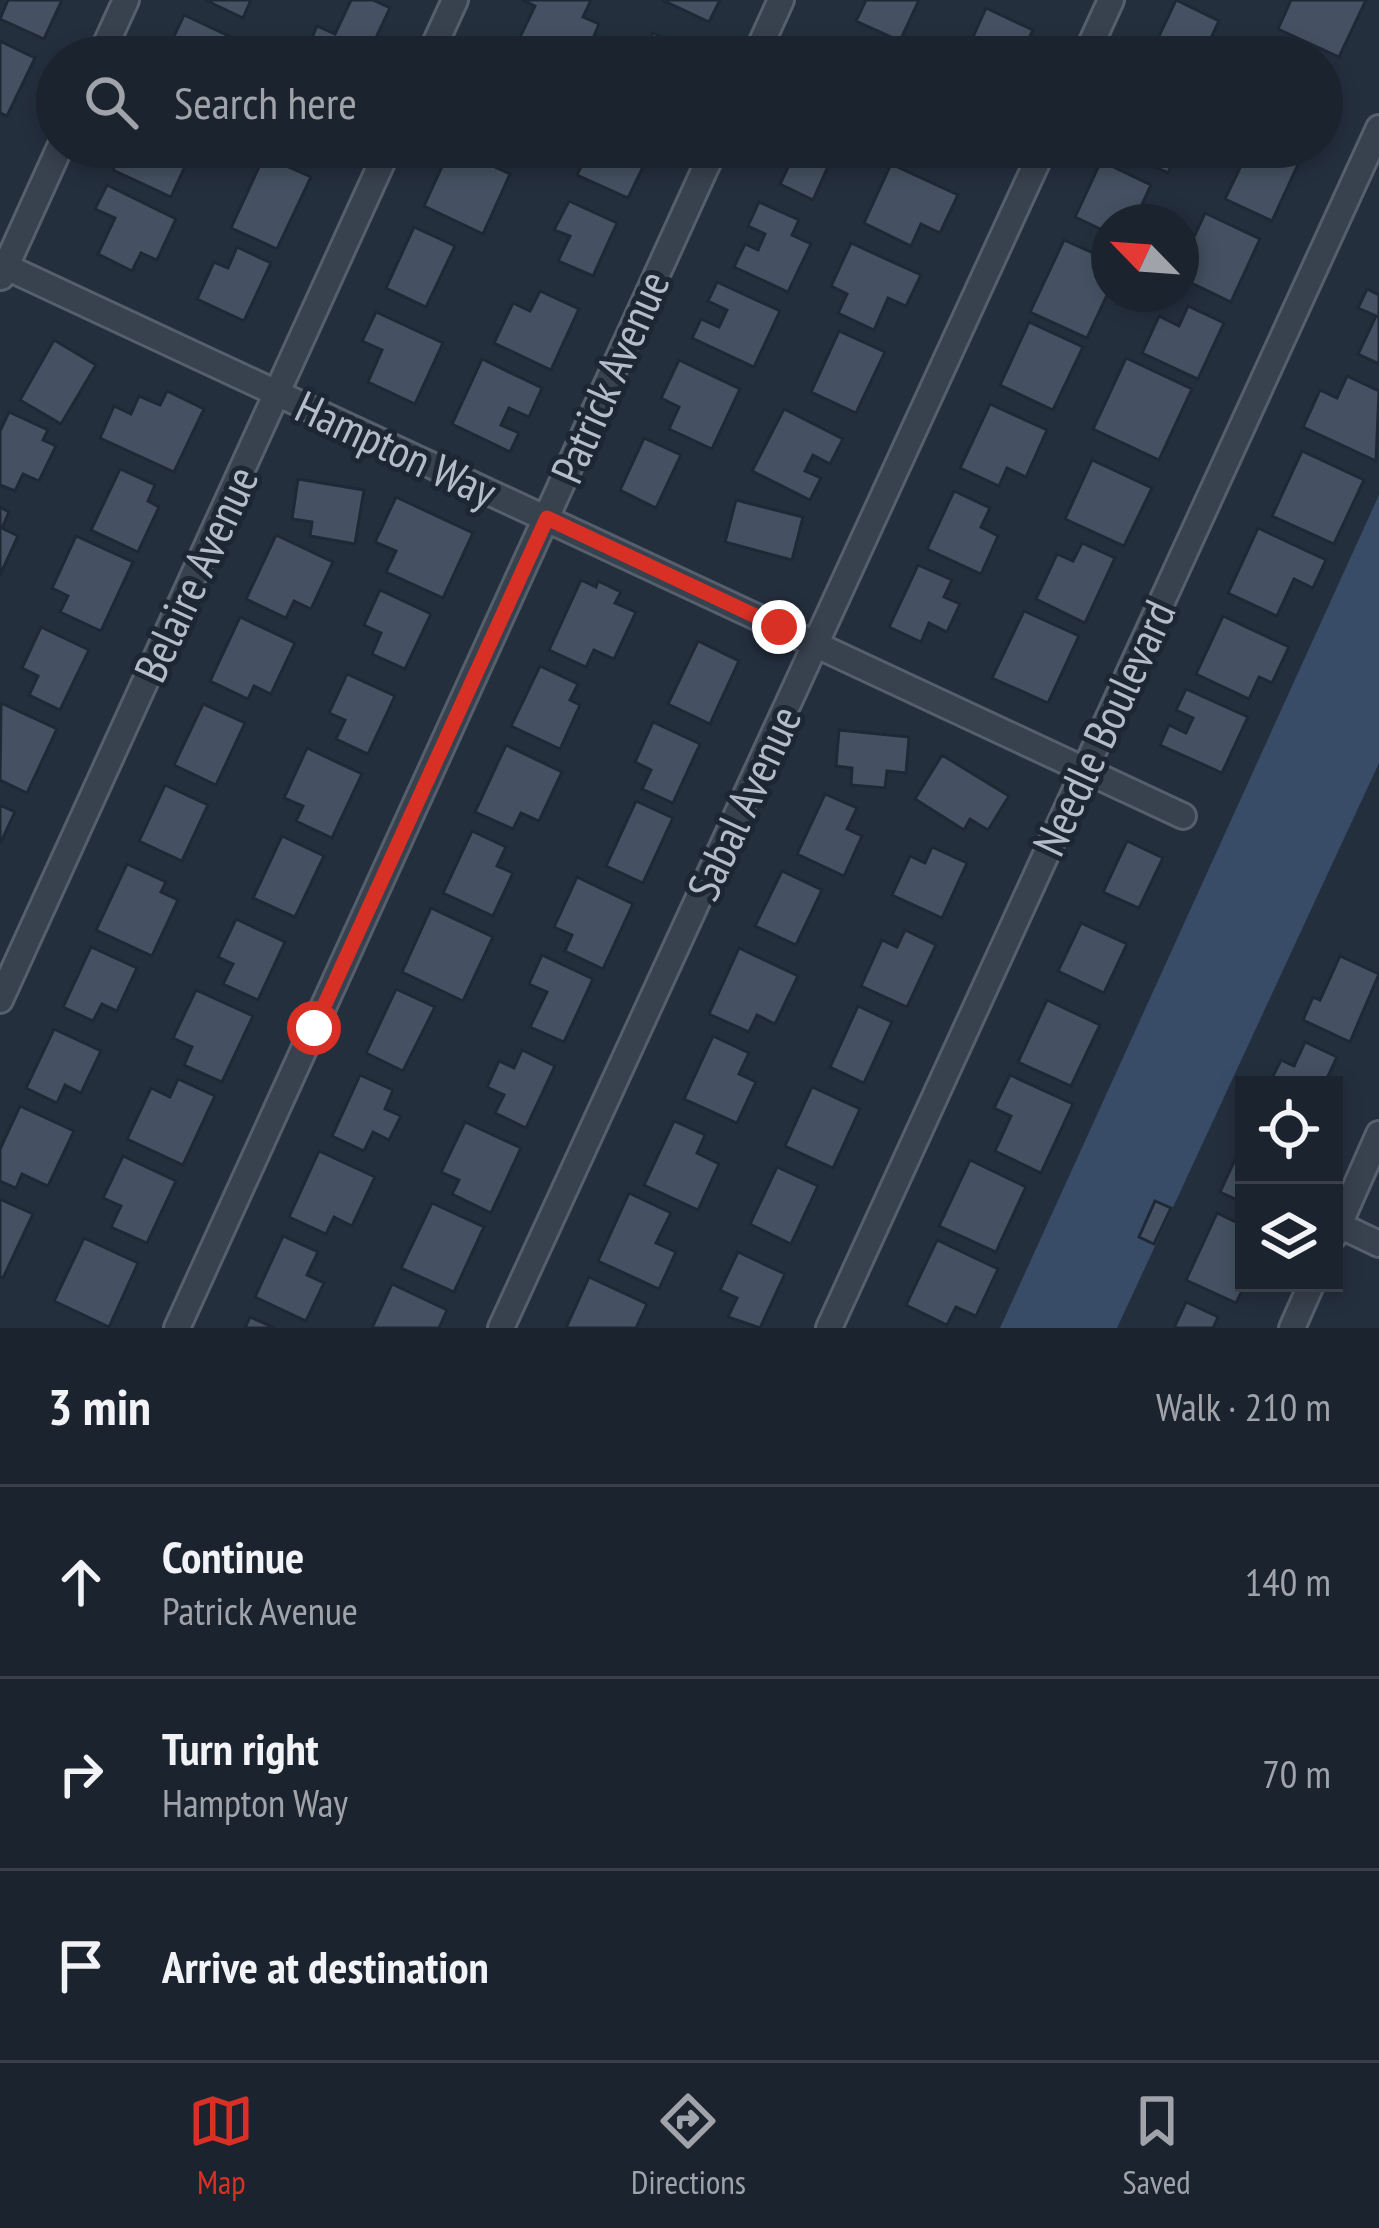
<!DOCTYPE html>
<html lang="en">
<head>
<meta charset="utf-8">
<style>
  :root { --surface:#1b232e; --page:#282f3a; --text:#f1f3f6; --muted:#a0a4aa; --line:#39404a; --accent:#d93025 }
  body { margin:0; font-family:"PT Sans Narrow",sans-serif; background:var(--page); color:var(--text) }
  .controls { position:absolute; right:36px; bottom:36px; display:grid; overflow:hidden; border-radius:0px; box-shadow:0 6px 18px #0003 }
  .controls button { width:108px; height:108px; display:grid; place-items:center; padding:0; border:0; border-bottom:3px solid var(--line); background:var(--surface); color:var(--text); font:60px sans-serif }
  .compass { position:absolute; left:1091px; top:204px; width:108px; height:108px; border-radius:50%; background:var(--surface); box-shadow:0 6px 18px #0003; rotate:295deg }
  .stop { position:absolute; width:36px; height:36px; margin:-27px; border:9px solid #d93025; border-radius:50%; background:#fff }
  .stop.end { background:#d93025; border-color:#fff; box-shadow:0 3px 12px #0008 }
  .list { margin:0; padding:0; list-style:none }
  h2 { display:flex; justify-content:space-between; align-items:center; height:156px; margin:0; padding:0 48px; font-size:51px }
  h2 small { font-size:39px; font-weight:400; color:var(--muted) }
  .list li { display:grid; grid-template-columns:78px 1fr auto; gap:36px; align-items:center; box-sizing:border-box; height:192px; padding:0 48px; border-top:3px solid var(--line) }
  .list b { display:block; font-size:45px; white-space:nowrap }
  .list p { margin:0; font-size:39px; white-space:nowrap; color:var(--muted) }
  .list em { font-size:39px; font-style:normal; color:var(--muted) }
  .icon { flex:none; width:66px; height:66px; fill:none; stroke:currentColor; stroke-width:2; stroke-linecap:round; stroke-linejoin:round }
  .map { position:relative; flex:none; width:1379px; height:1328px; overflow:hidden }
  .search { position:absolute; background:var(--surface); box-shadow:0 6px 18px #0003; left:36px; right:36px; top:36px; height:132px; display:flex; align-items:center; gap:30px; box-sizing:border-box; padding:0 42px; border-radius:66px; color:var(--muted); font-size:45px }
  .sheet { height:732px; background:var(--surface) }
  nav { display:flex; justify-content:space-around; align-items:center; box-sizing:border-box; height:168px; border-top:3px solid var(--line); background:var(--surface); font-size:33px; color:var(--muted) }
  nav a { display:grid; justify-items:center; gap:6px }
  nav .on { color:var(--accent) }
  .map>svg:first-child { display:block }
  .water { fill:#394c67 }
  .building { fill:#455162; stroke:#1f2835; stroke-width:3 }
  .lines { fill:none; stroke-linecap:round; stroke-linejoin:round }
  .street-casing { stroke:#565f6c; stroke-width:30 }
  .street { stroke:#38414e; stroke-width:24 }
  .route { stroke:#d93025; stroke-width:15 }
  .labels { text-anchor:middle; stroke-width:10; stroke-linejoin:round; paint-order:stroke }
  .street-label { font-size:45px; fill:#b4bcc9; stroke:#1d2633 }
</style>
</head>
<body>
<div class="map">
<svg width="1379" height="1328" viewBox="0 0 1379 1328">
  <rect width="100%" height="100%" fill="#242f3e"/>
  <!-- water -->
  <path class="water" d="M1379,495v268l-262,565h-117z"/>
  <!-- building -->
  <g class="building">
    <path d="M8,0h54l-18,39 -44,-20z"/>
    <path d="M205,0h46l-8,18z"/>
    <path d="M351,0h22l17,8 -23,49h-37l-22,-10 9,-21 18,8z"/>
    <path d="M522,0h69l-8,17 16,7 -14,33h-32l-35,-16 17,-35z"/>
    <path d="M662,0h58l-11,22z"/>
    <path d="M866,0h53l-19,41 -44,-20z"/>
    <path d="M1176,0l43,21 -17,36 -52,-2z"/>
    <path d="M1291,0h75l-27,57 -61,-28z"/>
    <path d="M986,8l47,22 -13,27h-56z"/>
    <path d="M184,15l62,29 -6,13h-76z"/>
    <path d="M653,33l42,20 -2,4h-51z"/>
    <path d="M829,37l43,20h-53z"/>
    <path d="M0,41l35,17 -28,58 -7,-3z"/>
    <path d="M1322,69l12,5 -12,27z"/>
    <path d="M123,147h71l-23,50 -58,-27z"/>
    <path d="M451,147l59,27 -27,60 -59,-28z"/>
    <path d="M590,147h42l-5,10 17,8 -16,33 -51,-23z"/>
    <path d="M778,147h77l-9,20 -15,-7 -18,40 -33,-16 12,-25 -16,-7z"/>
    <path d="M907,147h71l-5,10 -16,-7 -8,17z"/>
    <path d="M1114,147h65l-11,26z"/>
    <path d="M1267,147h17l18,9 -30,65 -47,-22 22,-46 14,6z"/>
    <path d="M264,156l47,21 -34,72 -46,-21z"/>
    <path d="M1101,161l50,24 -17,37 -16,-5 -3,5h-6v11l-34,-16z"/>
    <path d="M891,164l67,31 -18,38 -19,-9 -10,22 -47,-23z"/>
    <path d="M107,185l69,34 -19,41 -16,-7 -9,18 -34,-17 17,-36 -20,-9z"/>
    <path d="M569,201l48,22 -24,53 -35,-15 12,-25 -16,-6z"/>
    <path d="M759,202l40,18 -7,15 19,9 -23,48 -54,-25 11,-23 13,6 7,-16 -17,-8z"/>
    <path d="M1205,213l55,26 -29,63 -50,-24v-13z"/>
    <path d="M414,227l41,19 -29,61 -40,-19z"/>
    <path d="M1064,240l45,20v31l-22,47 -57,-26z"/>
    <path d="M851,243l70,32 -15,31 -18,-8 -14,32 -36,-17 9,-19 -16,-8z"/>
    <path d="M237,247l34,16 -27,58 -47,-22 17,-37 14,6z"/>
    <path d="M717,282l63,29 -26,56 -62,-29 9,-19 18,8 8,-17 -19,-9z"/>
    <path d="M1367,289l12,6v69l-21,-10 18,-38 -18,-8z"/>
    <path d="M540,291l39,18 -28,61 -57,-27 19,-40 17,8z"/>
    <path d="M1188,306l36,17 -26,56 -56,-26 17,-37 20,10z"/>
    <path d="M376,312l67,31 -28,61 -47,-22 14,-32 -20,-9z"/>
    <path d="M1029,322l54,25 -30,63 -53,-25z"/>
    <path d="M839,331l46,21 -29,61 -45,-21z"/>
    <path d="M54,340l42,25 -35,59 -41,-24z"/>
    <path d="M1126,358l66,31 -33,71 -66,-31z"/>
    <path d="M482,359l60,29 -13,29 -20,-9 -8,17 18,8 -9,19 -58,-28z"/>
    <path d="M679,360l61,29 -28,60 -43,-20 10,-22 -18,-9z"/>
    <path d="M1347,376l32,15 -3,70 -73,-34 17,-37 17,8z"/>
    <path d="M167,391l37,18 -30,63 -74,-34 14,-32 17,8 8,-18 21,9z"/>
    <path d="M990,404l57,26 -21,47 -19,-9 -8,18 -39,-18z"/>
    <path d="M784,409l59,30 -13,25 -17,-9 -8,16 16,7 -11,22 -58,-29z"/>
    <path d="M9,412l39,18 -5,10 13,6 -17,35 -16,-7 -8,17 -15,-6v-54z"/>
    <path d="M644,438l37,17 -25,53 -36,-18z"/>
    <path d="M1302,451l62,29 -30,64 -62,-28z"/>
    <path d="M1092,460l60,28 -28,58 -59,-27z"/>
    <path d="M120,469l35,16 -7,16 11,6 -21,45 -47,-22z"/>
    <path d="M298,479l66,11 -9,54 -45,-8 2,-14 -20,-3z"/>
    <path d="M954,491l36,17 -9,19 17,9 -17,38 -54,-25z"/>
    <path d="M396,497l77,36 -30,65 -57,-26 10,-21 -21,-9z"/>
    <path d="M736,500l67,17 -11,43 -67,-18z"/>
    <path d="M0,507l9,5 -7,16 16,8 -18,39z"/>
    <path d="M1258,528l68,32 -13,28 -19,-9 -17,37 -49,-23z"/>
    <path d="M276,535l57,27 -22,47 -17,-8 -8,17 -40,-19z"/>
    <path d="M76,536l57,26 -32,69 -41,-19 8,-16 -16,-8z"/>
    <path d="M1082,543l33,15 -30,65 -49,-24 21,-45 16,7z"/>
    <path d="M918,565l34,15 -8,17 16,7 -13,28 -18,-9 -8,19 -32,-15z"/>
    <path d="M581,580l15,7 2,-6 23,11 -6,11 21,9 -22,47 -20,-9 -8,17 -37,-17z"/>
    <path d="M380,590l51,24 -26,55 -33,-15 9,-21 -17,-8z"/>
    <path d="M1024,611l55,25 -31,67 -56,-25z"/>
    <path d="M1223,616l66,31 -17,36 -13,-6 -10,22 -53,-25z"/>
    <path d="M240,617l55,26 -24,51 -17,-8 -6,13 -38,-18z"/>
    <path d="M41,627l48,23 -29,60 -31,-15 9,-19 -16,-8z"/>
    <path d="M698,641l41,20 -29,63 -42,-20z"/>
    <path d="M540,666l38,18 -8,16 10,5 -20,44 -49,-23z"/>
    <path d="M347,674l48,22 -27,58 -32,-15 9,-19 -16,-7z"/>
    <path d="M1186,689l62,28 -26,56 -62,-28 9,-20 17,8 7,-15 -17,-8z"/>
    <path d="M1,703l56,26 -30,64 -27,-13z"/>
    <path d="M203,704l42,19 -29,62 -42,-20z"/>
    <path d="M653,722l47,22 -27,59 -31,-14 9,-19 -16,-8z"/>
    <path d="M839,730l70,7 -3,36 -19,-2 -2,17 -34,-3 1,-17 -16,-2z"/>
    <path d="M506,745l56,27 -23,49 -18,-8 -8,16 -38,-17z"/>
    <path d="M307,748l55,26 -30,64 -36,-17 7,-15 -19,-8z"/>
    <path d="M942,755l67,41 -21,34 -18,-11 -6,11 -49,-31z"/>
    <path d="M165,785l43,20 -26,56 -43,-20z"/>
    <path d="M825,794l32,14 -10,21 15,7 -18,40 -47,-22z"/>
    <path d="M636,801l37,17 -30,65 -37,-17z"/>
    <path d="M0,805l15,7 -15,32z"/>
    <path d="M472,831l34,16 -9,19 16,7 -20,43 -50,-23z"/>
    <path d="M282,836l42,20 -29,61 -42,-19z"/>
    <path d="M1127,841l36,17 -24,50 -36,-16z"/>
    <path d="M932,847l35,16 -25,55 -50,-23 18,-39 15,7z"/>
    <path d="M127,864l39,18 -5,10 17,8 -26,56 -56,-26z"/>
    <path d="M782,871l40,19 -26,55 -41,-19z"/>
    <path d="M577,877l56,27 -30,65 -38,-18 7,-16 -18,-8z"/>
    <path d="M431,908l62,29 -30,64 -61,-29z"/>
    <path d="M236,919l49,23 -27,58 -35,-16 10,-20 -15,-7z"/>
    <path d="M1081,923l46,21 -23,49 -46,-22z"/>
    <path d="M905,930l31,15 -29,62 -46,-21 21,-46 15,7z"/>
    <path d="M91,947l46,21 -20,43 -15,-7 -9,17 -30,-14z"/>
    <path d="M739,948l59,28 -23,48 -18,-9 -8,17 -40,-18z"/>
    <path d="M542,955l51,24 -29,63 -34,-15 17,-35 -18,-8z"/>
    <path d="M1340,956l39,18 -29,68 -47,-22 10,-23 7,3z"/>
    <path d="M396,989l39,18 -32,64 -37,-18z"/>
    <path d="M196,990l57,26 -31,66 -38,-17 8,-18 -19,-9z"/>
    <path d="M1047,1000l53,25 -29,61 -53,-24z"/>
    <path d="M858,1006l34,16 -28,61 -34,-16z"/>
    <path d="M54,1029l47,22 -20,42 -16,-8 -8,18 -31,-15z"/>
    <path d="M713,1036l36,17 -10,21 17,8 -19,41 -53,-24z"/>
    <path d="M1305,1042l32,15 -13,28 -55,-1 12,-24 13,6z"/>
    <path d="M522,1050l33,16 -29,62 -31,-15 9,-18 -17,-8 12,-26 15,7z"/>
    <path d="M360,1075l33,15 -8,19 16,7 -12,24 -16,-8 -9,19 -32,-15z"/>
    <path d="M1010,1075l63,29 -32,69 -46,-22 16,-35 -17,-8z"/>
    <path d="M178,1079l37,17 -32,69 -56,-26 24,-51 19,9z"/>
    <path d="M812,1087l48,22 -27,59 -48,-22z"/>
    <path d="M20,1106l54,25 -26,55 -26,-12 -6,14 -16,-7v-32z"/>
    <path d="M674,1121l31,14 -8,18 22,11 -21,46 -54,-25z"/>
    <path d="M465,1122l56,26 -30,65 -39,-19 7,-14 -18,-8z"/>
    <path d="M1244,1140v63l-24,-11z"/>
    <path d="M319,1151l56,26 -23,49 -18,-9 -8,17 -37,-17z"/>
    <path d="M123,1156l53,25 -29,62 -36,-16 10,-21 -18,-8z"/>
    <path d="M970,1160l56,27 -30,65 -57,-26z"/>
    <path d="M777,1167l41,19 -27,58 -41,-20z"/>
    <path d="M629,1193l42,20 -15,30 20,9 -17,37 -61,-28z"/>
    <path d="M0,1199l33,15 -30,64 -3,-1z"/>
    <path d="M1155,1201l16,7 -17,36 -15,-7z"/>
    <path d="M432,1203l52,24 -30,65 -53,-24z"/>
    <path d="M1217,1213l27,13 2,57 -10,20 -50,-23z"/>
    <path d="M283,1236l35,16 -11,23 17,8 -18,38 -51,-24z"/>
    <path d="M84,1238l54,25 -29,64 -55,-26z"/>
    <path d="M937,1240l61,29 -22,47 -20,-9 -9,18 -41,-20z"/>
    <path d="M738,1252l47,22 -25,54 -32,-11 9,-19 -17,-8z"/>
    <path d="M589,1277l58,27 -11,24h-70z"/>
    <path d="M392,1284l55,26 -8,18h-67z"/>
    <path d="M1186,1302l32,15 -5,11h-39z"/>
    <path d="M250,1317l25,11h-30z"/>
  </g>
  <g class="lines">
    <defs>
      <g id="street">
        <path d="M100,57l26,-57"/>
        <path d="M429,57l26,-57"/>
        <path d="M755,57l26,-57"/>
        <path d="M1085,57l26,-57"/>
        <path d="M0,264l1183,552"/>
        <path d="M1,277l59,-130"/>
        <path d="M0,1000l389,-853"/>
        <path d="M1339,1225l40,19"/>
        <path d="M1334,1236l45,-102"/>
        <path d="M177,1328l538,-1181"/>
        <path d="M501,1328l543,-1181"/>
        <path d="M829,1328l550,-1200"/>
        <path d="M1292,1328l20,-45"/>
      </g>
    </defs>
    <!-- street casing -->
    <use href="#street" class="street-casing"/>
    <!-- street -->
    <use href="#street" class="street"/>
  </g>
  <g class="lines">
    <!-- route -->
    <path class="route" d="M314,1028l233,-510 232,109"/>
  </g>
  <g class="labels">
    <!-- street labels -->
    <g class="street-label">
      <text transform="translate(610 377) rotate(-66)" y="16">Patrick Avenue</text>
      <text transform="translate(396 449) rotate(25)" y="16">Hampton Way</text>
      <text transform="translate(196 574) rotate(-65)" y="16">Belaire Avenue</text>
      <text transform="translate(1104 728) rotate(-65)" y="16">Needle Boulevard</text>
      <text transform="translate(744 803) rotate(-65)" y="16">Sabal Avenue</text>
    </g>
  </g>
</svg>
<div class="controls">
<button><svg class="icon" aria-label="locate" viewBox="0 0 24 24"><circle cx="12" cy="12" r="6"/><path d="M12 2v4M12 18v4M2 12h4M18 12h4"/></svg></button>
<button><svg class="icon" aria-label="layers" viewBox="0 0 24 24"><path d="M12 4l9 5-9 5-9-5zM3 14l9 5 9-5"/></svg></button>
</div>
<svg class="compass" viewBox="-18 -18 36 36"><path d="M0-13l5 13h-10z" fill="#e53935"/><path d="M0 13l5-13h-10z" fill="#a0a4aa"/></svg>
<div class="stop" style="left:314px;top:1028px"></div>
<div class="stop end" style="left:779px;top:627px"></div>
<div class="search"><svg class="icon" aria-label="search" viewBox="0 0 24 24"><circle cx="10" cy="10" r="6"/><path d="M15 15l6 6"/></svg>Search here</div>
</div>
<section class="sheet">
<h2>3 min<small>Walk · 210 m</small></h2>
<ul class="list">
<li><svg class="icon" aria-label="ahead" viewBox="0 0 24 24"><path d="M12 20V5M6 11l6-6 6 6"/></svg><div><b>Continue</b><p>Patrick Avenue</p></div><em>140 m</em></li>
<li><svg class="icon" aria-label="right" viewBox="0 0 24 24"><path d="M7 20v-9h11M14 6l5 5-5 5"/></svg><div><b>Turn right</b><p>Hampton Way</p></div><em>70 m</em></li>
<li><svg class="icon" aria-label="arrive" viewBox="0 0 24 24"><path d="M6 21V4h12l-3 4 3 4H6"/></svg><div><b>Arrive at destination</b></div></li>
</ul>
</section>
<nav>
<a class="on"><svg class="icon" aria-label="map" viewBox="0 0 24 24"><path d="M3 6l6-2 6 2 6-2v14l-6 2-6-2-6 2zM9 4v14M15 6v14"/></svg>Map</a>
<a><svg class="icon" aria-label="directions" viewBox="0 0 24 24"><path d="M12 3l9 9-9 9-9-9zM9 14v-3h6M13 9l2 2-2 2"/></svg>Directions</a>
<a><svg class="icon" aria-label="saved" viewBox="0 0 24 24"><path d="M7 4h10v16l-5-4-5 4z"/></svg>Saved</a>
</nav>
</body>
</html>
